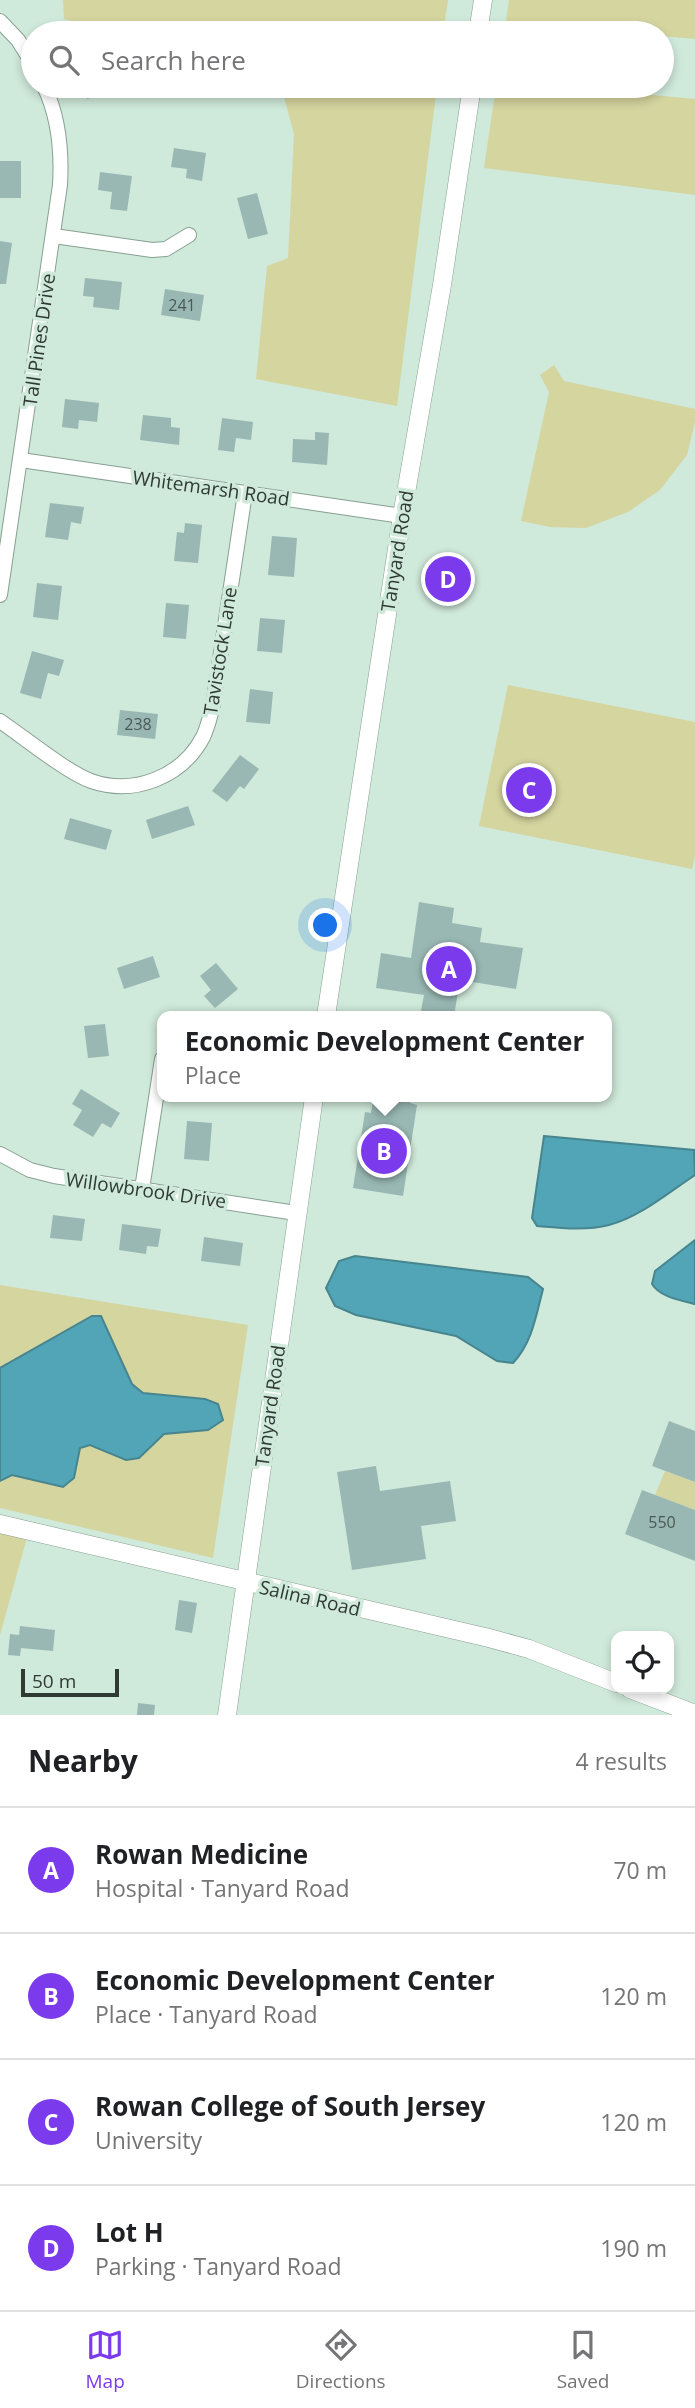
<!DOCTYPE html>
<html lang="en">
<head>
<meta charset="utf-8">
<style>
  :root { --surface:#fff; --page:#f6f6f6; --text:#202124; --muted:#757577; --line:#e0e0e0; --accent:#7c3aed }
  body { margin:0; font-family:"Open Sans",sans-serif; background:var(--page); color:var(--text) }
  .controls { position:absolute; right:21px; bottom:21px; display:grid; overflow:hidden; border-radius:14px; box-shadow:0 4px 10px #0003 }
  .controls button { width:63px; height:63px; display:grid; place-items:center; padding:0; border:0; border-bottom:2px solid var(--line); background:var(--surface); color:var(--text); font:35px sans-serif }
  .scale { position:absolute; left:21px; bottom:18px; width:98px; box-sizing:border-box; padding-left:7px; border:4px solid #303a34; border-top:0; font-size:19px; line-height:24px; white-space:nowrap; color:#303a34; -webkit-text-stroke:5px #cfe9da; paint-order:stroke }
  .you { position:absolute; left:326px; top:926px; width:24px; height:24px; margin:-18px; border:5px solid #fff; border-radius:50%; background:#1a73e8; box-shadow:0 0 0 10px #1a73e833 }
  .badge { display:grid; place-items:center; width:46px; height:46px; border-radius:50%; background:var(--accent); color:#fff; font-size:23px; font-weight:700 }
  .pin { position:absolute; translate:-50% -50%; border:4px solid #fff; box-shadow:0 2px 7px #0006 }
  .popup { position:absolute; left:157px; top:1011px; width:455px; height:91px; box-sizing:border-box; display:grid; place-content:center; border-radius:14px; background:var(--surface); filter:drop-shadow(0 2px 5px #0005); font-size:23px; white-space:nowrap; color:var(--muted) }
  .popup b { font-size:26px; color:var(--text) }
  .popup::after { content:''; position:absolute; left:50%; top:100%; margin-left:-14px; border:14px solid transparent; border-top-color:var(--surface) }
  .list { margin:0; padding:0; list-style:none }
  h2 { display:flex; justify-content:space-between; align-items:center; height:91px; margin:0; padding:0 28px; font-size:30px }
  h2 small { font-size:23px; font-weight:400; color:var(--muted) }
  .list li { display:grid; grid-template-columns:46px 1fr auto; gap:21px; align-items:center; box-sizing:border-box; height:126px; padding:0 28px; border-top:2px solid var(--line) }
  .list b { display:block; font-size:26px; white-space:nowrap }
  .list p { margin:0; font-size:23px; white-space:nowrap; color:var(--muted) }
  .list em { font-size:23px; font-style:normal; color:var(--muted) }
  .icon { flex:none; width:38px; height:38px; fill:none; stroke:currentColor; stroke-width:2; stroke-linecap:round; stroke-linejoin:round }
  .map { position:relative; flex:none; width:695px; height:1715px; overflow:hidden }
  .search { position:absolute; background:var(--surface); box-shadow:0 4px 10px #0003; left:21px; right:21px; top:21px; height:77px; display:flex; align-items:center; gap:18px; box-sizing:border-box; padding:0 24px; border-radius:38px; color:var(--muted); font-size:26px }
  .sheet { height:595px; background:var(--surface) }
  nav { display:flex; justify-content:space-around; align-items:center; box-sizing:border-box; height:98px; border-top:2px solid var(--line); background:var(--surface); font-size:19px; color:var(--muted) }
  nav a { display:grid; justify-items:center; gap:4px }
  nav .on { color:var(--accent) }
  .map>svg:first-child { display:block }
  .green { fill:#d5d5a0 }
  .water { fill:#51a5b6; stroke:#47858f; stroke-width:2 }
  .building { fill:#99b8b4 }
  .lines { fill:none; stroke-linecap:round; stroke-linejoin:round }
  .minor-casing { stroke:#88a092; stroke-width:16 }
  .tertiary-casing { stroke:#88a092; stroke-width:19 }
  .minor { stroke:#fff; stroke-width:14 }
  .tertiary { stroke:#fff; stroke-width:18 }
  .labels { text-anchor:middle; stroke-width:7; stroke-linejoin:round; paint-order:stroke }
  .number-label { font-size:16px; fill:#4a5a54 }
  .street-label { font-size:19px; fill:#303a34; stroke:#cfe9da }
</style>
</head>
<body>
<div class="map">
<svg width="695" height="1715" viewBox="0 0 695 1715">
  <rect width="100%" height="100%" fill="#cfe9da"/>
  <!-- green -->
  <g class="green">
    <path d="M63,0h385l-5,33h-330l-49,-14z"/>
    <path d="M509,0h186v39l-33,-3v-3h-24l-132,-12z"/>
    <path d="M281,86h156l-40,320 -141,-27 11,-113 21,-8 6,-124z"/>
    <path d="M496,86h62l137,13v96l-211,-27z"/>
    <path d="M554,365l10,16 131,28v13l-8,33 -27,35 -32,22 -42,16 -36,-1 -29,-6 28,-129 -9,-17z"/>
    <path d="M508,685l187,37v134l-3,13 -213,-43z"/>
    <path d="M0,1285l248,40 -35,233 -213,-50z"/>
    <path d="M665,1471l30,11v28l-40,-15z"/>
    <path d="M0,1528l28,6 -28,101z"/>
  </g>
  <!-- water -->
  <g class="water">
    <path d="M544,1136l150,14 1,25c-26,17 -55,42 -86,50 -23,6 -49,3 -72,1l-5,-8z"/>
    <path d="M695,1240v64h-1c-14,-4 -34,-7 -42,-20l3,-13z"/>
    <path d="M355,1256l173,21 15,12c-7,27 -11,54 -30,74l-16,-2 -41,-25 -100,-21 -21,-9 -9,-18 13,-27z"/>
    <path d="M92,1316h9l31,68 11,9 62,6 13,5 5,16 -15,10 -44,4 -25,24 -13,2 -36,-15 -10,3 -6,30 -11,9 -51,-12 -12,6v-113z"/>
  </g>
  <!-- building -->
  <g class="building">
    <path d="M82,86h39v2l-34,11z"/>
    <path d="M174,148l32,5 -4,28 -16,-3 1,-9 -16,-2z"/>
    <rect x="0" y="161" width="21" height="37"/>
    <path d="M100,172l32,4 -5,35 -17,-2 2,-17 -14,-2z"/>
    <path d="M257,193l11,41 -20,5 -11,-41z"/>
    <path d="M0,241l12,2 -6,41h-6z"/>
    <path d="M85,278l37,4 -3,28 -26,-3 1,-10 -11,-1z"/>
    <path d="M165,289l39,6 -4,26 -39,-6z"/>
    <path d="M65,399l34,4 -2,19 -18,-2 -1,9 -16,-2z"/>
    <path d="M143,415l28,3v9l9,1 -1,17 -39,-5z"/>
    <path d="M222,418l31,4 -2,18 -15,-2 -2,14 -16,-2z"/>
    <path d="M315,432l14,1 -2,32 -35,-3 1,-23 22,1z"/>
    <path d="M50,503l34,4 -3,17 -10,-2 -3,18 -23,-3z"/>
    <path d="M185,523l17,2 -4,38 -24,-2 3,-29 7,1z"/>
    <path d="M272,536l25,2 -3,39 -26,-2z"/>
    <path d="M37,583l25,3 -4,34 -25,-3z"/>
    <path d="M166,603l23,2 -3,34 -23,-2z"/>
    <path d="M260,618l25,2 -3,33 -25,-2z"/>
    <path d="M32,651l32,9 -5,16 -11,-3 -7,26 -21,-6z"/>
    <path d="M250,689l23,3 -3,32 -24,-2z"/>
    <path d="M120,710l38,4 -3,25 -38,-4z"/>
    <path d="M240,755l19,14 -15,20 -4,-3 -13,16 -15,-11z"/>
    <path d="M188,806l7,19 -43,14 -6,-19z"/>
    <path d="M70,818l42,12 -6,20 -42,-11z"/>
    <path d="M419,902l35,6 -2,15 30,5 -2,14 43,6 -7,41 -56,-9 -6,36h-34l4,-21 -48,-7 5,-35 30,5z"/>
    <path d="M153,956l7,21 -36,12 -7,-21z"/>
    <path d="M216,963l22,26 -23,19 -11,-12 7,-6 -11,-14z"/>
    <path d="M105,1024l4,32 -21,2 -4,-32z"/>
    <path d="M81,1089l39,24 -9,15 -9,-5 -9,14 -20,-12 9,-15 -10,-6z"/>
    <path d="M386,1097h25l-1,6 7,2 -14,91 -50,-8 12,-76 6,1 2,-12 11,7z"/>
    <path d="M187,1121l25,2 -3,38 -25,-2z"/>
    <path d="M53,1215l32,4 -3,22 -32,-3z"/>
    <path d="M122,1224l39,5 -3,18 -11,-1 -1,8 -27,-4z"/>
    <path d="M204,1237l39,6 -3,23 -39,-5z"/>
    <path d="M669,1421l26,10v51l-43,-16z"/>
    <path d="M376,1466l4,25 70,-10 6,40 -35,5 5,33 -74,11 -15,-98z"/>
    <path d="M642,1490l53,20v51l-70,-27z"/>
    <path d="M179,1600l18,3 -5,30 -17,-3z"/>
    <path d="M20,1626l35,4 -2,21 -32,-3 -1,8 -12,-1 2,-21 9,1z"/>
    <path d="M138,1703l17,2 -1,10h-17z"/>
  </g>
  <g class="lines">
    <defs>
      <g id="minor">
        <path d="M0,21l18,19 15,24"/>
        <path d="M54,236l98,14 14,-1 23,-14"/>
        <path d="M21,460l381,56"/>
        <path d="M0,595l60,-410c2,-34 -1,-68 -16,-99"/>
        <path d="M0,721c25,17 65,50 91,60 43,15 91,-4 112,-44 5,-10 7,-21 10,-31l32,-213"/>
        <path d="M0,1154l30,16 24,6 242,37"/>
        <path d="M142,1189l20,-130"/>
      </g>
      <g id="tertiary">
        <path d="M478,33l5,-33"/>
        <path d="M326,1016l76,-500 40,-231 30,-199"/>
        <path d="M0,1524l489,114 40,11 87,34"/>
        <path d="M630,1689l65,25"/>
        <path d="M227,1715l87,-618"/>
      </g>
    </defs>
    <!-- minor casing -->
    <use href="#minor" class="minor-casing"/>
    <!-- tertiary casing -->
    <use href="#tertiary" class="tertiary-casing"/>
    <!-- minor -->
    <use href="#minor" class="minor"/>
    <!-- tertiary -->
    <use href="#tertiary" class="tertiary"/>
  </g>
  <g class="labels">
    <!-- number labels -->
    <g class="number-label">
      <text x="182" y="311">241</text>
      <text x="138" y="730">238</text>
      <text x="662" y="1528">550</text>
    </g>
    <!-- street labels -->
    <g class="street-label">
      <text transform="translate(39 340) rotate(-82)" y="7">Tall Pines Drive</text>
      <text transform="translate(211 488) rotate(8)" y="7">Whitemarsh Road</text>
      <text transform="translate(397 551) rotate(-81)" y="7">Tanyard Road</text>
      <text transform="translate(220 651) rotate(-81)" y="7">Tavistock Lane</text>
      <text transform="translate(146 1190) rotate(8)" y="7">Willowbrook Drive</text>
      <text transform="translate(270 1406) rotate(-82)" y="7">Tanyard Road</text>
      <text transform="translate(310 1598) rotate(13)" y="7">Salina Road</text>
    </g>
  </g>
</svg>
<div class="controls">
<button><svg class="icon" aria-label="locate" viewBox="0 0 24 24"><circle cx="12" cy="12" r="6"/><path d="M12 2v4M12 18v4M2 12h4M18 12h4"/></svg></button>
</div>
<div class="scale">50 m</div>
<div class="you"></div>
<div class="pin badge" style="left:449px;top:969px">A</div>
<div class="pin badge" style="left:384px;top:1151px">B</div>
<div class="popup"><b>Economic Development Center</b>Place</div>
<div class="pin badge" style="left:529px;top:790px">C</div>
<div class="pin badge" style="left:448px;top:579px">D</div>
<div class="search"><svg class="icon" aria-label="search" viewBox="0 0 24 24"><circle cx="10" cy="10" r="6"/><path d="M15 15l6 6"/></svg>Search here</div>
</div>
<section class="sheet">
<h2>Nearby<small>4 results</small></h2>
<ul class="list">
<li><span class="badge">A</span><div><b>Rowan Medicine</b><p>Hospital · Tanyard Road</p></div><em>70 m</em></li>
<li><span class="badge">B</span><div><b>Economic Development Center</b><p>Place · Tanyard Road</p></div><em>120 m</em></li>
<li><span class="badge">C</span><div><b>Rowan College of South Jersey</b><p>University</p></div><em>120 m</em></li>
<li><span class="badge">D</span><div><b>Lot H</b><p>Parking · Tanyard Road</p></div><em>190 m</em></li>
</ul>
</section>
<nav>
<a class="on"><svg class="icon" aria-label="map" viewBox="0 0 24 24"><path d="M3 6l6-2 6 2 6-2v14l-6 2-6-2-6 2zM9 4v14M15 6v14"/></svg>Map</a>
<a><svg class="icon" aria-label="directions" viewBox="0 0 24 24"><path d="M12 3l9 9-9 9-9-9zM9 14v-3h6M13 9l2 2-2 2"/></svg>Directions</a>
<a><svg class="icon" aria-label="saved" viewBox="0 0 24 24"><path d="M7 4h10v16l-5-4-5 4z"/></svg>Saved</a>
</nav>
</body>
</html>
